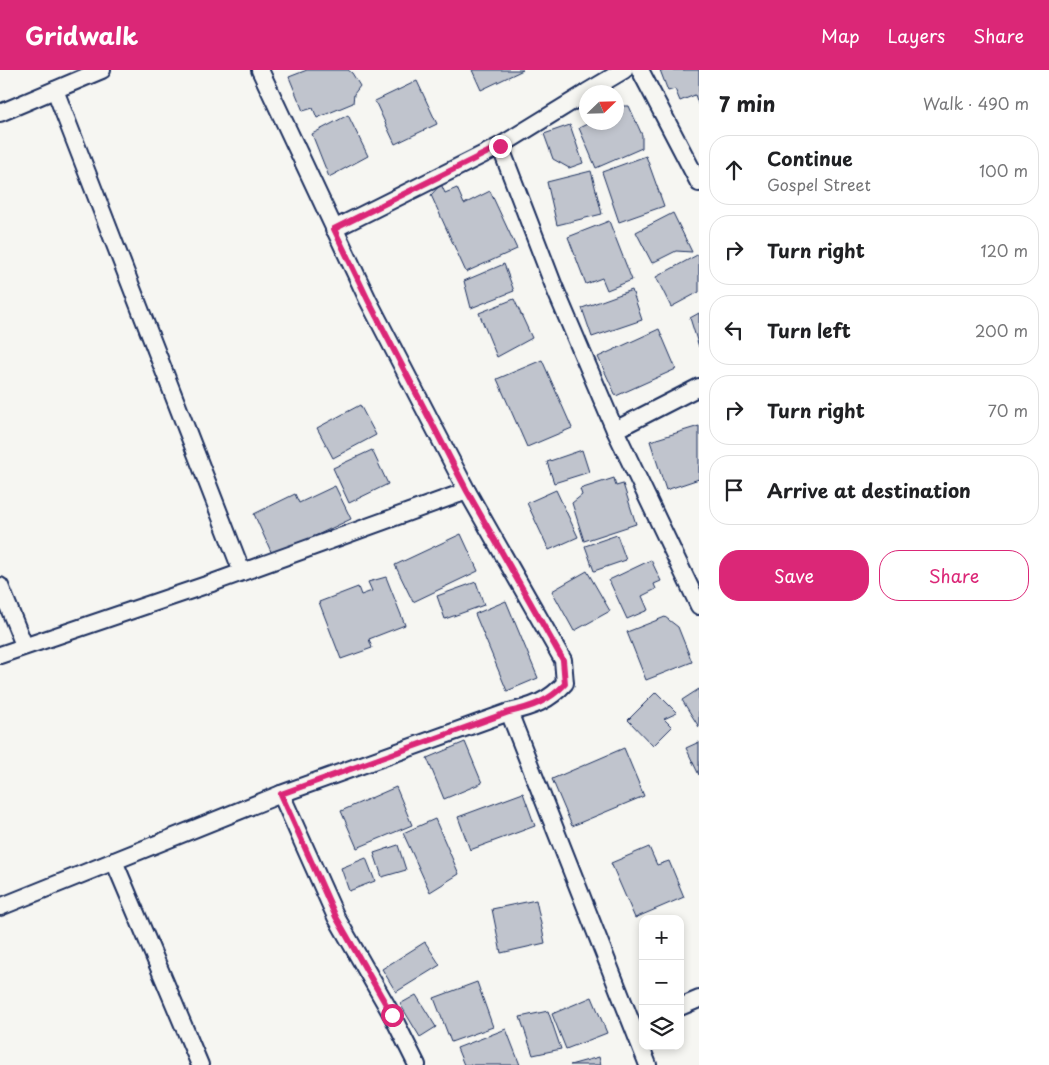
<!DOCTYPE html>
<html lang="en">
<head>
<meta charset="utf-8">
<style>
  :root { --surface:#fff; --page:#f2f2f2; --text:#202124; --muted:#757577; --line:#e0e0e0; --accent:#db2777 }
  body { margin:0; font-family:"Playpen Sans",sans-serif; background:var(--page); color:var(--text) }
  .controls { position:absolute; right:15px; bottom:15px; display:grid; overflow:hidden; border-radius:10px; box-shadow:0 2px 8px #0003 }
  .controls button { width:45px; height:45px; display:grid; place-items:center; padding:0; border:0; border-bottom:1px solid var(--line); background:var(--surface); color:var(--text); font:25px sans-serif }
  .compass { position:absolute; left:579px; top:15px; width:45px; height:45px; border-radius:50%; background:var(--surface); box-shadow:0 2px 8px #0003; rotate:67deg }
  .stop { position:absolute; width:15px; height:15px; margin:-11px; border:4px solid #db2777; border-radius:50%; background:#fff }
  .stop.end { background:#db2777; border-color:#fff; box-shadow:0 1px 5px #0008 }
  .list { margin:0; padding:0; list-style:none }
  h2 { display:flex; justify-content:space-between; align-items:center; height:65px; margin:0; padding:0 20px; font-size:21px }
  h2 small { font-size:16px; font-weight:400; color:var(--muted) }
  .list li { display:grid; grid-template-columns:32px 1fr auto; gap:15px; align-items:center; box-sizing:border-box; height:70px; margin:0 10px 10px; padding:0 10px; border:1px solid var(--line); border-radius:20px }
  .list b { display:block; font-size:19px; white-space:nowrap }
  .list p { margin:0; font-size:16px; white-space:nowrap; color:var(--muted) }
  .list em { font-size:16px; font-style:normal; color:var(--muted) }
  .actions { display:flex; gap:10px; padding:15px 20px }
  .actions a { flex:1; padding:11px 0; border:1px solid var(--accent); border-radius:20px; text-align:center; font-size:18px; color:var(--accent) }
  .actions .main { background:var(--accent); color:#fff }
  .icon { flex:none; width:28px; height:28px; fill:none; stroke:currentColor; stroke-width:2; stroke-linecap:round; stroke-linejoin:round }
  .map { position:relative; flex:none; width:699px; height:995px; overflow:hidden }
  header { display:flex; align-items:center; gap:30px; box-sizing:border-box; height:70px; padding:0 25px; background:var(--accent); color:#fff }
  header strong { font-size:24px }
  nav { display:flex; gap:28px; margin-inline-start:auto; font-size:18px }
  main { display:flex }
  aside { flex:1; background:var(--surface) }
  .map>svg:first-child { display:block }
  .building { fill:#c0c4cd; stroke:#1b2f5e }
  .lines { fill:none; stroke-linecap:round; stroke-linejoin:round }
  .minor-casing { stroke:#1b2f5e; stroke-width:20 }
  .minor { stroke:#f6f6f2; stroke-width:16 }
  .route { stroke:#db2777; stroke-width:6 }
</style>
</head>
<body>
<header>
<strong>Gridwalk</strong>
<nav><a>Map</a><a>Layers</a><a>Share</a></nav>
</header>
<main>
<div class="map">
<svg width="699" height="995" viewBox="0 0 699 995">
  <rect width="100%" height="100%" fill="#f6f6f2"/>
  <filter id="ink" filterUnits="userSpaceOnUse"><feTurbulence type="fractalNoise" baseFrequency=".02" numOctaves="2"/><feDisplacementMap in="SourceGraphic" scale="10" xChannelSelector="R" yChannelSelector="G"/><feConvolveMatrix kernelMatrix="1 2 1 2 8 2 1 2 1" color-interpolation-filters="sRGB"/></filter>
  <g filter="url(#ink)">
    <!-- building -->
    <g class="building">
      <path d="M307,0h41l4,3 8,13 -6,8 -1,9 -36,15 -4,-10 -10,3 -14,-34z"/>
      <path d="M472,0h51l-42,20z"/>
      <path d="M660,0h39v36l-4,-11 -15,6 -5,-12 -7,2z"/>
      <path d="M417,11l20,43 -42,20 -20,-43z"/>
      <path d="M616,36h13l13,29v13l-46,20 -17,-40 12,-6h25z"/>
      <path d="M348,45l20,41 -39,21 -17,-43z"/>
      <path d="M570,55l13,38 -14,5 -16,-9 -9,-25z"/>
      <path d="M646,86l18,50 -45,16 -17,-50z"/>
      <path d="M591,101l11,43 -45,11 -10,-43z"/>
      <path d="M441,114l4,9 12,-5 7,16 26,-13 27,58 -51,23 -35,-77z"/>
      <path d="M673,143l19,39 -16,-1 -24,12 -16,-31z"/>
      <path d="M609,151l23,59 -25,10 -5,-12 -16,6 -18,-47z"/>
      <path d="M699,184v38l-28,15 -15,-30z"/>
      <path d="M504,194l10,27 -43,17 -7,-27z"/>
      <path d="M632,220l10,30 -50,17 -10,-29z"/>
      <path d="M514,229l18,39 -35,19 -18,-44z"/>
      <path d="M699,243v34l-9,-29z"/>
      <path d="M659,259l17,40 -60,27 -18,-39z"/>
      <path d="M542,290l30,68 -45,19 -30,-68z"/>
      <path d="M360,335l16,30 -43,23 -16,-30z"/>
      <path d="M699,356v53l-33,11 -16,-49z"/>
      <path d="M372,380l16,34 -39,19 -16,-35z"/>
      <path d="M582,380l7,22 -35,11 -7,-21z"/>
      <path d="M614,408l2,8 7,-2 13,40 -52,17 -12,-38 10,-8 -2,-6z"/>
      <path d="M335,416l16,33 -78,37 -19,-42 41,-20 4,9z"/>
      <path d="M556,420l22,47 -29,13 -22,-47z"/>
      <path d="M461,464l17,37 -65,31 -18,-37z"/>
      <path d="M617,465l9,25 -32,11 -9,-25z"/>
      <path d="M651,490l10,21 -7,3 2,5 -14,7 6,14 -21,9 -18,-39z"/>
      <path d="M587,501l23,40 -36,20 -22,-40z"/>
      <path d="M386,507l19,48 -36,14 3,9 -31,11 -22,-57 39,-15 3,8 11,-4 -4,-9z"/>
      <path d="M476,512l8,23 -39,14 -8,-23z"/>
      <path d="M506,531l32,77 -31,13 -32,-77z"/>
      <path d="M665,547l13,10 14,35 -46,18 -19,-48z"/>
      <path d="M699,619v38l-17,-27z"/>
      <path d="M656,622l21,21 -13,6 8,8 -19,19 -25,-26z"/>
      <path d="M465,672l17,41 -38,16 -17,-41z"/>
      <path d="M699,672v33l-13,-27z"/>
      <path d="M624,678l20,48 -72,30 -20,-47z"/>
      <path d="M396,717l16,38 -55,23 -16,-37z"/>
      <path d="M523,723l12,33 -65,24 -12,-33z"/>
      <path d="M435,749l24,55 -29,18 -27,-59z"/>
      <path d="M398,775l8,25 -24,7 -8,-24z"/>
      <path d="M649,777l8,18 12,-4 15,36 -49,21 -24,-55z"/>
      <path d="M366,788l9,23 -26,10 -8,-23z"/>
      <path d="M536,830l9,43 -44,10 -9,-44z"/>
      <path d="M425,872l15,23 -44,27 -14,-23z"/>
      <path d="M477,912l16,45 -42,15 -17,-44z"/>
      <path d="M416,925l20,32 -16,10 -20,-33z"/>
      <path d="M592,927l15,36 -41,16 -14,-35z"/>
      <path d="M548,941l13,38 -28,6 -13,-38z"/>
      <path d="M506,959l14,36h-56l-7,-17z"/>
      <path d="M599,987l2,8h-31z"/>
    </g>
    <g class="lines">
      <defs>
        <g id="minor">
          <path d="M640,0l59,113"/>
          <path d="M55,20l187,482"/>
          <path d="M587,22l37,-22"/>
          <path d="M0,43l102,-43"/>
          <path d="M500,76l55,143 60,141 84,176"/>
          <path d="M334,159l166,-83 86,-53"/>
          <path d="M615,360l84,-43"/>
          <path d="M0,516l24,59"/>
          <path d="M0,585l212,-72 255,-92"/>
          <path d="M509,642l139,353"/>
          <path d="M281,724l55,123 56,98 25,50"/>
          <path d="M114,791l86,204"/>
          <path d="M0,837l281,-113 228,-82c23,-5 40,-11 56,-29l-2,-23 -96,-169 -99,-191 -108,-230"/>
          <path d="M680,937l19,-8"/>
        </g>
      </defs>
      <!-- minor casing -->
      <use href="#minor" class="minor-casing"/>
      <!-- minor -->
      <use href="#minor" class="minor"/>
    </g>
  </g>
  <g class="lines" filter="url(#ink)">
    <!-- route -->
    <path class="route" d="M392,945l-56,-98 -55,-123 228,-82c23,-5 40,-11 56,-28l-2,-24 -96,-169 -99,-191 -34,-71 166,-83"/>
  </g>
</svg>
<div class="controls">
<button>+</button>
<button>−</button>
<button><svg class="icon" aria-label="layers" viewBox="0 0 24 24"><path d="M12 4l9 5-9 5-9-5zM3 14l9 5 9-5"/></svg></button>
</div>
<svg class="compass" viewBox="-18 -18 36 36"><path d="M0-13l5 13h-10z" fill="#e53935"/><path d="M0 13l5-13h-10z" fill="#757577"/></svg>
<div class="stop" style="left:392px;top:945px"></div>
<div class="stop end" style="left:500px;top:76px"></div>
</div>
<aside>
<h2>7 min<small>Walk · 490 m</small></h2>
<ul class="list">
<li><svg class="icon" aria-label="ahead" viewBox="0 0 24 24"><path d="M12 20V5M6 11l6-6 6 6"/></svg><div><b>Continue</b><p>Gospel Street</p></div><em>100 m</em></li>
<li><svg class="icon" aria-label="right" viewBox="0 0 24 24"><path d="M7 20v-9h11M14 6l5 5-5 5"/></svg><div><b>Turn right</b></div><em>120 m</em></li>
<li><svg class="icon" aria-label="left" viewBox="0 0 24 24"><path d="M17 20v-9H6M10 6l-5 5 5 5"/></svg><div><b>Turn left</b></div><em>200 m</em></li>
<li><svg class="icon" aria-label="right" viewBox="0 0 24 24"><path d="M7 20v-9h11M14 6l5 5-5 5"/></svg><div><b>Turn right</b></div><em>70 m</em></li>
<li><svg class="icon" aria-label="arrive" viewBox="0 0 24 24"><path d="M6 21V4h12l-3 4 3 4H6"/></svg><div><b>Arrive at destination</b></div></li>
</ul>
<div class="actions"><a class="main">Save</a><a>Share</a></div>
</aside>
</main>
</body>
</html>
